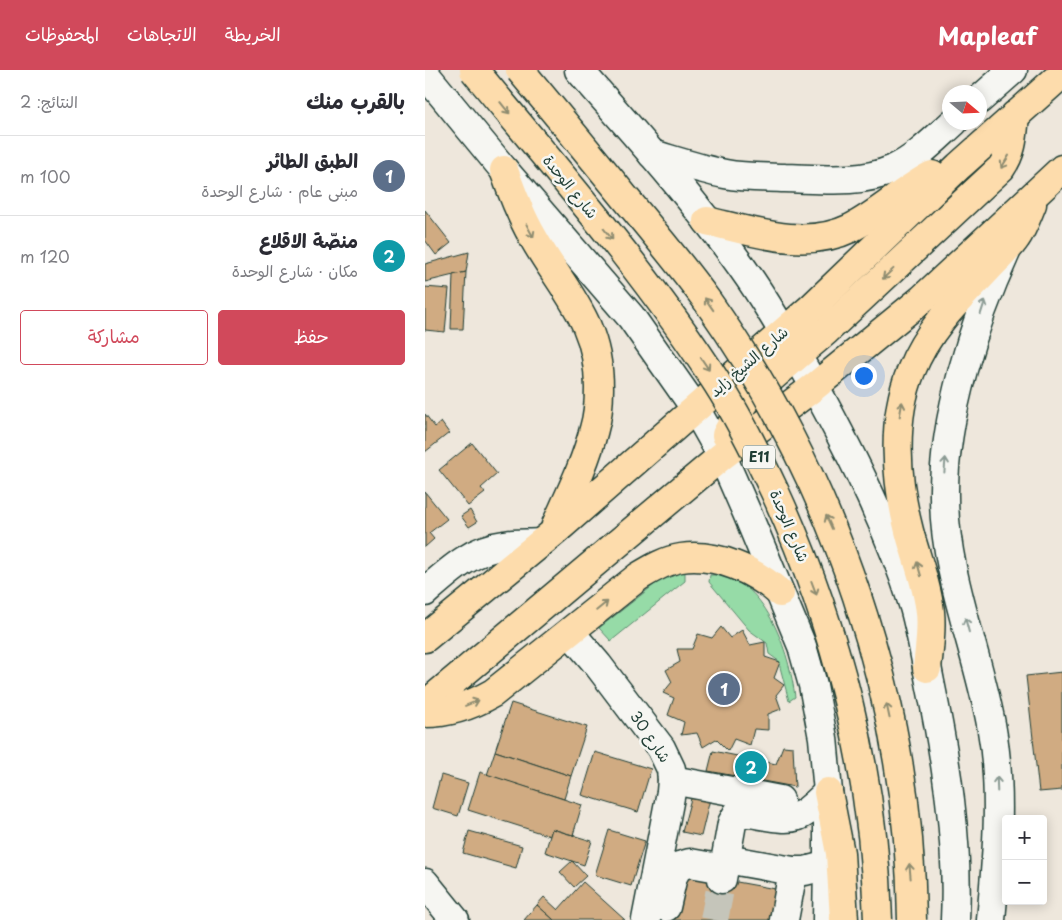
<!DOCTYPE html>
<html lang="ar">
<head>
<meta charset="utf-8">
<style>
  :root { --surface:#fff; --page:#f7f7f7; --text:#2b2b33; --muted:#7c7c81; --line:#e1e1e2; --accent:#d1495b }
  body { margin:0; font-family:"Playpen Sans","Playpen Sans Arabic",sans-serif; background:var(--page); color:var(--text); direction:rtl }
  .controls { position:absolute; right:15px; bottom:15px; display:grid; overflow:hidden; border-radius:5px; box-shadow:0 2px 12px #0003 }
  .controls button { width:45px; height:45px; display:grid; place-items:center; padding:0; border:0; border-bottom:1px solid var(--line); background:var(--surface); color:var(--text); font:25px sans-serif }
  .compass { position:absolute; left:517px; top:15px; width:45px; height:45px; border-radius:50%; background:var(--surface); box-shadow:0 2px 12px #0003; rotate:109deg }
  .you { position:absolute; left:438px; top:305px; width:18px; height:18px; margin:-12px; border:4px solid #fff; border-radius:50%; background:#1a73e8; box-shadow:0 0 0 8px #1a73e833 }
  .badge { display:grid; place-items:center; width:32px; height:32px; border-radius:50%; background:var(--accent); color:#fff; font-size:16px; font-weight:700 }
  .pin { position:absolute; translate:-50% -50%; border:2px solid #fff; box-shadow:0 1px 5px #0006 }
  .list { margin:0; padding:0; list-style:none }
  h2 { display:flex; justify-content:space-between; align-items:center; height:65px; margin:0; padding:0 20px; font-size:21px }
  h2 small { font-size:16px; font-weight:400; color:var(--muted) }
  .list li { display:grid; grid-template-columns:32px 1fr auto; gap:15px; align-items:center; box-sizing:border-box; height:80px; padding:0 20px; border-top:1px solid var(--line) }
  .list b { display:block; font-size:19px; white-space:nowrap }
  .list p { margin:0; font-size:16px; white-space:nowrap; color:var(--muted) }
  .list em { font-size:16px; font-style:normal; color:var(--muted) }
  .actions { display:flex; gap:10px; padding:15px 20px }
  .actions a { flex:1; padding:11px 0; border:1px solid var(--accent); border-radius:5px; text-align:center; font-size:18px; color:var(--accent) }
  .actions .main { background:var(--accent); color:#fff }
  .map { position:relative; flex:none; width:637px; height:850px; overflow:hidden; direction:ltr }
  header { display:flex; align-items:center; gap:30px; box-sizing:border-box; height:70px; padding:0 25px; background:var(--accent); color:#fff }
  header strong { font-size:24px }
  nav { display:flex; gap:28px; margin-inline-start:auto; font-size:18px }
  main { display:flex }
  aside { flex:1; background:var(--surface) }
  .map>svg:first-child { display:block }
  .green { fill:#96dba7; stroke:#5a8c6e }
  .building { fill:#d0ab82; stroke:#1f3d34 }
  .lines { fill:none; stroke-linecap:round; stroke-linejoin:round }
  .minor-tunnel { stroke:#c5c5ba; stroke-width:28; stroke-dasharray:28 14; stroke-linecap:butt }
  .minor-casing { stroke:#1f3d34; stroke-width:31 }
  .major-casing { stroke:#1f3d34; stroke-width:31 }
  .highway-casing { stroke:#1f3d34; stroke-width:31 }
  .minor { stroke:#f6f6f2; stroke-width:28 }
  .major { stroke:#fddcac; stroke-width:28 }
  .highway { stroke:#fddcac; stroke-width:28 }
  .highway-bridge-casing { stroke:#1f3d34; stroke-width:31; stroke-linecap:butt }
  .highway-bridge { stroke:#fddcac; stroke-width:28 }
  .oneway { stroke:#8e8c70 }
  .oneway2 { stroke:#8a9a93 }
  .labels { text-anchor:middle; stroke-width:5; stroke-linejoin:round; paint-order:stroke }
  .shield { fill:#f6f6f2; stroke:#60746d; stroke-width:1 }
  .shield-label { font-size:14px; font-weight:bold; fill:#1f3d34 }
  .street-label { font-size:15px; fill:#1f3d34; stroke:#f6f6f2 }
</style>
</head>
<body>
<header>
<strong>Mapleaf</strong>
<nav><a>الخريطة</a><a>الاتجاهات</a><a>المحفوظات</a></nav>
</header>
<main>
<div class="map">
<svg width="637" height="850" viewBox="0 0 637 850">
  <rect width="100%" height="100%" fill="#eee7dc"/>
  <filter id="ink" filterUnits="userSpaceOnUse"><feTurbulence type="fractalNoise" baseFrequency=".02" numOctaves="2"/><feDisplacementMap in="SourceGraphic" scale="10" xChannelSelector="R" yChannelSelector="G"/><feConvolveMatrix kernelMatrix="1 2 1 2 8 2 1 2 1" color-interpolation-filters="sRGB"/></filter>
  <g filter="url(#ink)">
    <!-- green -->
    <g class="green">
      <path d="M260,498v13l-74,60 -12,-13 65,-51z"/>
      <path d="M285,505c55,-3 80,80 85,122l-6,4 -9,-34v-5l-11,-8 -2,-11 -18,-13 -40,-48z"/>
    </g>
    <!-- building -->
    <g class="building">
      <path d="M0,140l26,33 -15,12 -11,-15z"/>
      <path d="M44,182l-3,20 -41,10v-18z"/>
      <path d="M41,202l-3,57h-12l2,-54z"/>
      <path d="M0,217l24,2 -4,43 -20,-2z"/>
      <path d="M0,344l10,13 6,-5 8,11 -24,19z"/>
      <path d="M47,373l25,31 -16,14 4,5 -17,13 -29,-36z"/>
      <path d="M0,422l22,27 -18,14 5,6 -9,8z"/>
      <path d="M45,440l7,12 -8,5 -8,-11z"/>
      <path d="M296,557l9,11 12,-8 8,15 15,-3v15l15,5 -6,16 10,7 -8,10 5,14 -13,5v16l-14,-1 -4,16 -16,-6 -6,12 -12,-12 -13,8 -6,-14 -16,2 3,-13 -16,-7 6,-17 -11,-5 9,-11 -6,-12 14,-8 -3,-13h15l6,-15 14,4z"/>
      <path d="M637,602v118l-23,2 -13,-116z"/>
      <path d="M86,633l76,24 -16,49 -76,-25z"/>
      <path d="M358,676l10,1 2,40 -87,-16 5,-20 63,13z"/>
      <path d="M70,681l76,25 -7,23 -77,-24z"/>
      <path d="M170,682l56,17 -13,43 -56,-17z"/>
      <path d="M55,702l102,33 -9,30 -21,-6 -2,7 -82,-26z"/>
      <path d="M16,705l27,8 -10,33 -26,-8z"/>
      <path d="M268,721l18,4 -10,41 -19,-4z"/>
      <path d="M127,759l40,12 -8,24 -39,-13z"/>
      <path d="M184,760l36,11 -14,45 -36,-11z"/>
      <path d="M44,761l53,15 -6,22 -53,-15z"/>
      <path d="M147,791l14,15 -12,11 -14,-15z"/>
      <path d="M257,802l99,18 -6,30h-102z"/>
      <path d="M158,812l42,38h-71l-17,-15 7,-8 14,13z"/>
      <path d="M112,835l17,15h-30z"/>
    </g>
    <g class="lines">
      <!-- minor-tunnel -->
      <path class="minor-tunnel" d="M289,850l8,-41"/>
      <defs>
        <g id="minor">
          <path d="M154,0c56,64 113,127 162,196 28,39 51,81 75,123 38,70 74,142 98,218 7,25 11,50 16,75 16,78 29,158 25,238"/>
          <path d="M0,4l79,96 127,147 64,91 27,48 25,57 55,133 11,39 10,53 5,54v73l-1,55"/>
          <path d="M554,30l34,-30"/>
          <path d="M227,84c24,7 48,15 73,20 20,4 40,3 60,4 37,1 75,6 109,-9 23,-11 41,-30 60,-47"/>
          <path d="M0,522c24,-21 47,-43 80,-47 11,-2 23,-1 35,-2"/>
          <path d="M145,562l28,33 63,83 10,21 1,11 -1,12 -25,128"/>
          <path d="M247,710l108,20"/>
          <path d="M301,789l67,12h12l23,-6"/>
          <path d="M297,809l10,-56 5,-9c8,-3 15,-1 24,1 38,7 40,3 67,-23"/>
          <path d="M0,813l30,37"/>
          <path d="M241,837l7,-31 6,-10 11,-3 34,6"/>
          <path d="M359,850l9,-49"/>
          <path d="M566,850c6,-65 12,-131 0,-196 -14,-75 -47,-151 -47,-228 -1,-77 30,-175 62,-244"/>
        </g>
        <g id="major">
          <path d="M79,100c8,23 17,46 29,67 30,54 66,83 66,151 0,14 -1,28 -5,41 -8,33 -24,65 -38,96"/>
          <path d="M282,151c47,11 99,29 144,7 29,-15 52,-38 81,-53"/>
          <path d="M301,365l14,-26 10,-13 76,-65 175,-163c12,-17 12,-33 14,-53"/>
          <path d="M0,568l128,-105 258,-225 148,-142 103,-92"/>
          <path d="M502,598c2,-19 5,-37 3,-56 -3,-28 -14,-54 -21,-81 -13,-50 -18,-111 2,-160 16,-41 47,-71 77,-102 9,-10 20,-19 28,-31 7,-10 11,-22 16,-34"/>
          <path d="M0,635l297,-249 92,-69 108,-88 140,-130"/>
          <path d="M0,643c25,0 47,-8 68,-20l145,-116c13,-8 28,-17 43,-19 36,-5 73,12 99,35"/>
        </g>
        <path id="highway" d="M403,722l12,61 4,67"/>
      </defs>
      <!-- minor casing -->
      <use href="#minor" class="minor-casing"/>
      <!-- major casing -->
      <use href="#major" class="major-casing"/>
      <!-- highway casing -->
      <use href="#highway" class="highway-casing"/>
      <!-- minor -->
      <use href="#minor" class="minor"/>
      <!-- major -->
      <use href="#major" class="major"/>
      <!-- highway -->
      <use href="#highway" class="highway"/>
      <defs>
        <g id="highway-bridge">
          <path d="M49,0c84,102 172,202 243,313 22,34 40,71 57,107 62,134 100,282 104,430"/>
          <path d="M95,0c36,43 72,87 107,130 28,34 56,67 81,102 127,179 202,399 204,618"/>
        </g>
      </defs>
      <!-- highway-bridge casing -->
      <use href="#highway-bridge" class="highway-bridge-casing"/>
      <!-- highway-bridge -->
      <use href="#highway-bridge" class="highway-bridge"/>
    </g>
    <!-- one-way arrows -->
    <defs><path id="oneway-shaft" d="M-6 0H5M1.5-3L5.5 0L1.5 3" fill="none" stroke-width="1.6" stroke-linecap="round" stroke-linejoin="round" transform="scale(1.25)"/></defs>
    <g class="oneway">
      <use href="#oneway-shaft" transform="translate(80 38) rotate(51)"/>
      <use href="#oneway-shaft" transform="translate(580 92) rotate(122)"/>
      <use href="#oneway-shaft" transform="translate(105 161) rotate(62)"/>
      <use href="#oneway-shaft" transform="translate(183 164) rotate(51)"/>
      <use href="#oneway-shaft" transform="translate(463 204) rotate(137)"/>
      <use href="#oneway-shaft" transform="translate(284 234) rotate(-125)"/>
      <use href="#oneway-shaft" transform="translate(280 294) rotate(56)"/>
      <use href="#oneway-shaft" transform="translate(476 339) rotate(-80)"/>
      <use href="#oneway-shaft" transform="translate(404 452) rotate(-114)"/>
      <use href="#oneway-shaft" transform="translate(494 499) rotate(-106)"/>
      <use href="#oneway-shaft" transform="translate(389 518) rotate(69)"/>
      <use href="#oneway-shaft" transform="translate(177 536) rotate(-39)"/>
      <use href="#oneway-shaft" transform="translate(47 633) rotate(-22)"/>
      <use href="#oneway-shaft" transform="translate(463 641) rotate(-102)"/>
      <use href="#oneway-shaft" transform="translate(485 801) rotate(-95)"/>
    </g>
    <g class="oneway2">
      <use href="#oneway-shaft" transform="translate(558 237) rotate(-72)"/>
      <use href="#oneway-shaft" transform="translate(520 395) rotate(-85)"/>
      <use href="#oneway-shaft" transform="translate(542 555) rotate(-105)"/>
      <use href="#oneway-shaft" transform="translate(572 714) rotate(-92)"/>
    </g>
  </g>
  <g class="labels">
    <!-- shield labels -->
    <rect class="shield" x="318" y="375.5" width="32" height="23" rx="4"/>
    <g class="shield-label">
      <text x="334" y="392">E11</text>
    </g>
    <!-- street labels -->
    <g class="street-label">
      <text transform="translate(145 117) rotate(51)" y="5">شارع الوحدة</text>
      <text transform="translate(324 292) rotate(-41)" y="5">شارع الشيخ زايد</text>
      <text transform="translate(364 456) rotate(67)" y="5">شارع الوحدة</text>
      <text transform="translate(225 667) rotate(56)" y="5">شارع 30</text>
    </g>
  </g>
</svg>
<div class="controls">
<button>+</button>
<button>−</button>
</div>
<svg class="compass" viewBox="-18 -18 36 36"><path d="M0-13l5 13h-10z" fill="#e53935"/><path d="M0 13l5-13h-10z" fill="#7c7c81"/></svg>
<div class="you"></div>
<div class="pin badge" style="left:299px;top:619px;background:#5c6f8a">1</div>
<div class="pin badge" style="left:326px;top:697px;background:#0f9aa8">2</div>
</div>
<aside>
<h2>بالقرب منك<small>النتائج: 2</small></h2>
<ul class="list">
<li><span class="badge" style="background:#5c6f8a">1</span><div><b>الطبق الطائر</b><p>مبنى عام · شارع الوحدة</p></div><em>100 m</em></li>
<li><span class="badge" style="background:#0f9aa8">2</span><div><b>منصّة الاقلاع</b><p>مكان · شارع الوحدة</p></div><em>120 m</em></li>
</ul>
<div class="actions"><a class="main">حفظ</a><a>مشاركة</a></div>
</aside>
</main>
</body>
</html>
